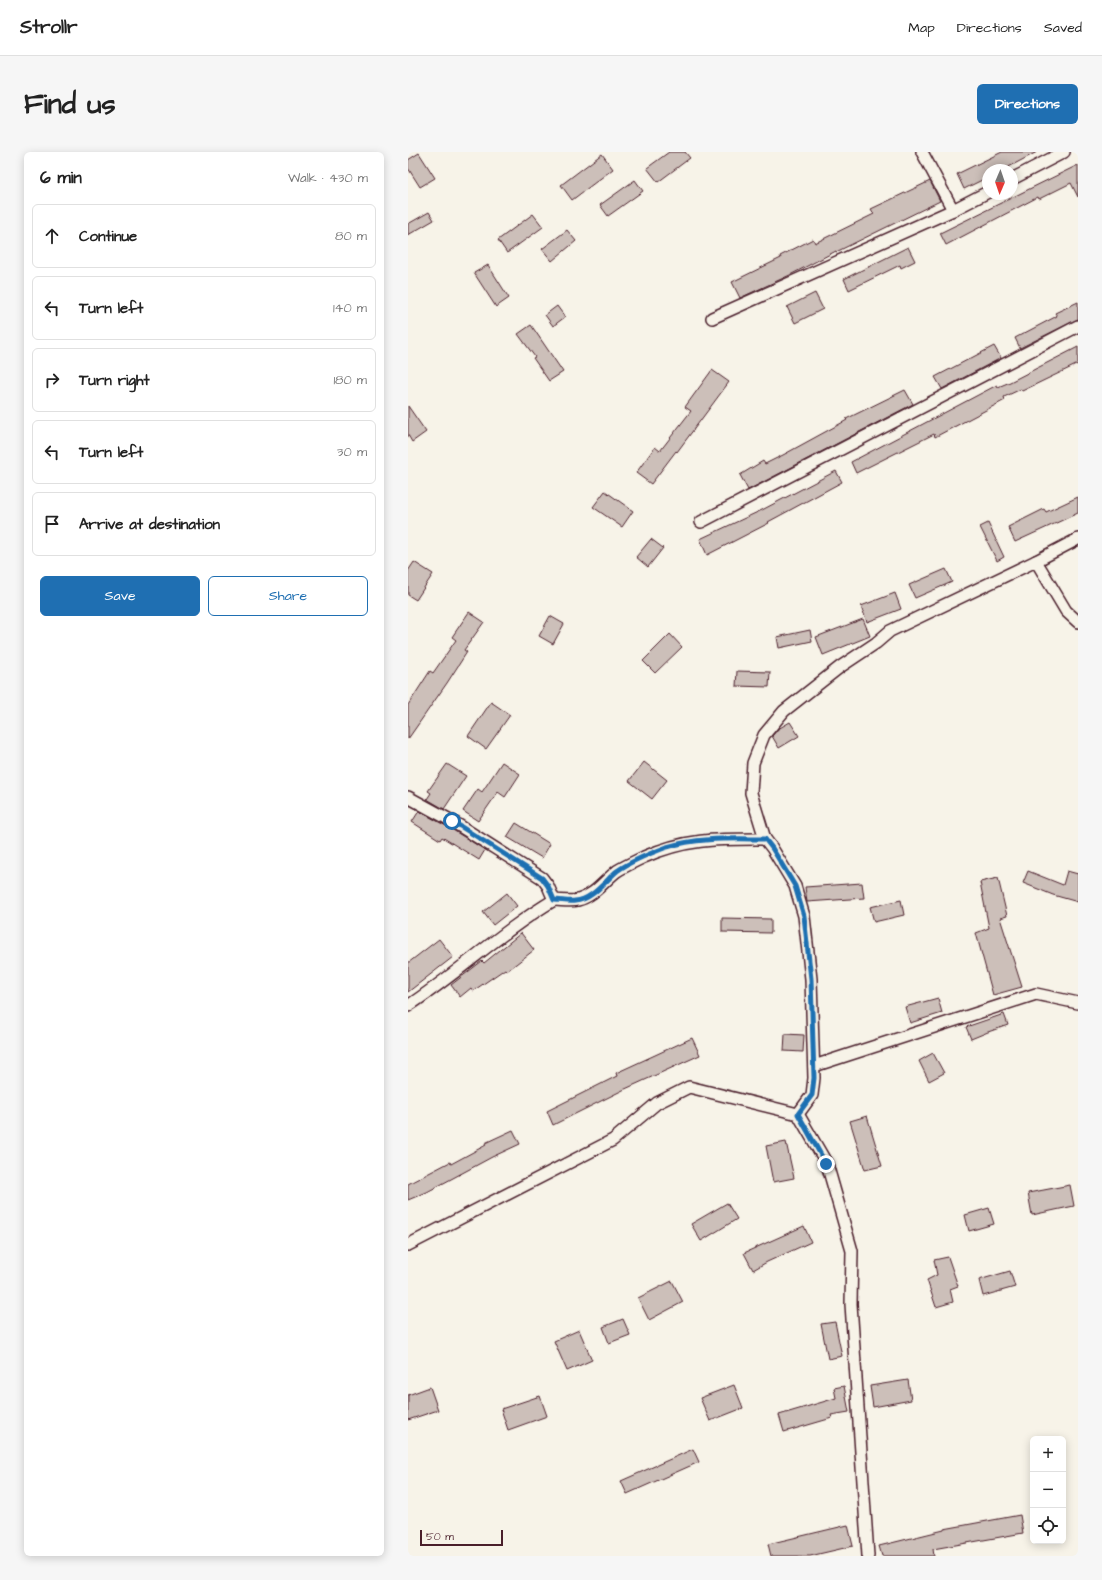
<!DOCTYPE html>
<html lang="en">
<head>
<meta charset="utf-8">
<style>
  :root { --surface:#fff; --page:#f6f6f6; --text:#222; --muted:#767676; --line:#e0e0e0; --accent:#1f6fb2 }
  body { margin:0; font-family:"Architects Daughter",sans-serif; background:var(--page); color:var(--text) }
  .controls { position:absolute; right:12px; bottom:12px; display:grid; overflow:hidden; border-radius:6px; box-shadow:0 2px 10px #0003 }
  .controls button { width:36px; height:36px; display:grid; place-items:center; padding:0; border:0; border-bottom:1px solid var(--line); background:var(--surface); color:var(--text); font:20px sans-serif }
  .compass { position:absolute; left:574px; top:12px; width:36px; height:36px; border-radius:50%; background:var(--surface); box-shadow:0 2px 10px #0003; rotate:182deg }
  .scale { position:absolute; left:12px; bottom:10px; width:83px; box-sizing:border-box; padding-left:4px; border:2px solid #4a1f2b; border-top:0; font-size:11px; line-height:14px; white-space:nowrap; color:#4a1f2b; -webkit-text-stroke:3px #f7f3e8; paint-order:stroke }
  .stop { position:absolute; width:12px; height:12px; margin:-9px; border:3px solid #1f6fb2; border-radius:50%; background:#fff }
  .stop.end { background:#1f6fb2; border-color:#fff; box-shadow:0 1px 4px #0008 }
  .list { margin:0; padding:0; list-style:none }
  h2 { display:flex; justify-content:space-between; align-items:center; height:52px; margin:0; padding:0 16px; font-size:17px }
  h2 small { font-size:13px; font-weight:400; color:var(--muted) }
  .list li { display:grid; grid-template-columns:26px 1fr auto; gap:12px; align-items:center; box-sizing:border-box; height:64px; margin:0 8px 8px; padding:0 8px; border:1px solid var(--line); border-radius:6px }
  .list b { display:block; font-size:15px; white-space:nowrap }
  .list em { font-size:13px; font-style:normal; color:var(--muted) }
  .actions { display:flex; gap:8px; padding:12px 16px }
  .actions a { flex:1; padding:9px 0; border:1px solid var(--accent); border-radius:6px; text-align:center; font-size:14px; color:var(--accent) }
  .actions .main { background:var(--accent); color:#fff }
  .icon { flex:none; width:22px; height:22px; fill:none; stroke:currentColor; stroke-width:2; stroke-linecap:round; stroke-linejoin:round }
  .map { position:relative; flex:none; width:670px; height:1404px; overflow:hidden; border-radius:6px }
  header { display:flex; align-items:center; gap:24px; box-sizing:border-box; height:56px; padding:0 20px; background:var(--surface); border-bottom:1px solid var(--line) }
  header strong { font-size:19px }
  nav { display:flex; gap:22px; margin-inline-start:auto; font-size:14px }
  .intro { display:flex; align-items:center; justify-content:space-between; box-sizing:border-box; height:96px; padding:0 24px }
  h1 { margin:0; font-size:28px }
  .button { padding:10px 18px; border-radius:6px; background:var(--accent); color:#fff; font-size:14px; font-weight:700 }
  main { display:flex; gap:24px; padding:0 24px }
  aside { flex:1; background:var(--surface); border-radius:6px; box-shadow:0 2px 10px #0003 }
  .map>svg:first-child { display:block }
  .building { fill:#ccbfb9; stroke:#4a1f2b }
  .lines { fill:none; stroke-linecap:round; stroke-linejoin:round }
  .street-casing { stroke:#4a1f2b; stroke-width:14 }
  .street { stroke:#f7f3e8; stroke-width:11 }
  .route { stroke:#1f6fb2; stroke-width:5 }
</style>
</head>
<body>
<header>
<strong>Strollr</strong>
<nav><a>Map</a><a>Directions</a><a>Saved</a></nav>
</header>
<div class="intro"><h1>Find us</h1><a class="button">Directions</a></div>
<main>
<aside>
<h2>6 min<small>Walk · 430 m</small></h2>
<ul class="list">
<li><svg class="icon" aria-label="ahead" viewBox="0 0 24 24"><path d="M12 20V5M6 11l6-6 6 6"/></svg><div><b>Continue</b></div><em>80 m</em></li>
<li><svg class="icon" aria-label="left" viewBox="0 0 24 24"><path d="M17 20v-9H6M10 6l-5 5 5 5"/></svg><div><b>Turn left</b></div><em>140 m</em></li>
<li><svg class="icon" aria-label="right" viewBox="0 0 24 24"><path d="M7 20v-9h11M14 6l5 5-5 5"/></svg><div><b>Turn right</b></div><em>180 m</em></li>
<li><svg class="icon" aria-label="left" viewBox="0 0 24 24"><path d="M17 20v-9H6M10 6l-5 5 5 5"/></svg><div><b>Turn left</b></div><em>30 m</em></li>
<li><svg class="icon" aria-label="arrive" viewBox="0 0 24 24"><path d="M6 21V4h12l-3 4 3 4H6"/></svg><div><b>Arrive at destination</b></div></li>
</ul>
<div class="actions"><a class="main">Save</a><a>Share</a></div>
</aside>
<div class="map">
<svg width="670" height="1404" viewBox="0 0 670 1404">
  <rect width="100%" height="100%" fill="#f7f3e8"/>
  <filter id="ink" filterUnits="userSpaceOnUse"><feTurbulence type="fractalNoise" baseFrequency=".025" numOctaves="2"/><feDisplacementMap in="SourceGraphic" scale="8" xChannelSelector="R" yChannelSelector="G"/><feConvolveMatrix kernelMatrix="1 2 1 2 8 2 1 2 1" color-interpolation-filters="sRGB"/></filter>
  <g filter="url(#ink)">
    <!-- building -->
    <g class="building">
      <path d="M261,0h16l5,6 -32,24 -11,-14z"/>
      <path d="M594,0h35l-34,18h-15v7l-24,12 -7,-15z"/>
      <path d="M11,1l16,25 -15,9 -12,-19v-8z"/>
      <path d="M194,2l11,15 -41,31 -11,-15z"/>
      <path d="M670,13v32l-7,-14 -32,16 -1,-2 -92,48 -6,-12z"/>
      <path d="M227,28l8,11 -35,25 -8,-11z"/>
      <path d="M522,29l10,20 -104,51v-1l-46,24 -50,23 -8,-16 49,-24 -1,-2 33,-17 2,4 59,-29 -3,-5z"/>
      <path d="M21,60l5,8 -26,15v-11z"/>
      <path d="M125,62l10,13 -36,26 -9,-13z"/>
      <path d="M159,78l9,11 -24,20 -10,-12z"/>
      <path d="M500,95l7,14 -14,7 -1,-3 -51,25 -5,-11z"/>
      <path d="M80,113l21,33 -13,9 -22,-34z"/>
      <path d="M407,141l8,16 -28,14 -8,-16z"/>
      <path d="M670,150v17l-58,29 -5,-10 42,-22 -2,-3z"/>
      <path d="M149,154l8,11 -12,9 -8,-11z"/>
      <path d="M123,173l32,47 -14,9 -16,-23 2,-1 -17,-23z"/>
      <path d="M586,194l7,12 -59,31 -7,-12z"/>
      <path d="M670,195v17l-56,27 -1,-2 -17,8 1,3 -70,37 -1,-3 -78,39 -5,-11 146,-77 1,2 12,-5z"/>
      <path d="M304,218l17,12 -52,70 -1,-1 -25,33 -15,-11 19,-26 5,4 31,-40 -6,-4z"/>
      <path d="M497,238l8,14 -165,86 -8,-15 23,-14 2,3 18,-9 64,-35 -1,-1z"/>
      <path d="M0,254l18,26 -14,10 -4,-7z"/>
      <path d="M428,319l6,11 -74,40 1,1 -62,32 -7,-16 62,-29z"/>
      <path d="M197,339l28,20 -11,16 -29,-20z"/>
      <path d="M670,345v16l-63,29 -7,-15 36,-18 2,3z"/>
      <path d="M580,371l16,34 -7,4 -17,-34z"/>
      <path d="M243,387l12,9 -15,19 -12,-10z"/>
      <path d="M6,410l19,12 -17,26 -8,-5v-24z"/>
      <path d="M538,417l6,13 -37,16 -6,-13z"/>
      <path d="M487,441l6,16 -34,13 -6,-16z"/>
      <path d="M61,460l15,10 -20,28 3,2 -20,31 -39,56v-34l22,-34 3,2 23,-33 -4,-3z"/>
      <path d="M142,464l14,8 -11,20 -14,-8z"/>
      <path d="M455,467l7,17 -47,19 -7,-18z"/>
      <path d="M402,478l2,11 -33,7 -2,-11z"/>
      <path d="M262,482l12,13 -27,26 -12,-12z"/>
      <path d="M329,519l33,1 -1,15 -33,-1z"/>
      <path d="M83,550l19,13 -24,34 -18,-13z"/>
      <path d="M382,570l9,14 -20,12 -7,-12 6,-7z"/>
      <path d="M94,610l18,12 -15,23 -7,-5 -20,29 -15,-10 15,-22 4,3z"/>
      <path d="M236,610l23,18 -15,19 -23,-18z"/>
      <path d="M39,612l19,12 -22,33 -17,-10 4,-6 -3,-2z"/>
      <path d="M11,659l29,16 37,23 -6,10 -37,-23 -2,3 -28,-18z"/>
      <path d="M108,671l34,21 -8,14 -35,-21z"/>
      <path d="M620,719l35,14 4,-14 11,3v28l-25,-7 -30,-12z"/>
      <path d="M590,726l9,38 -7,2 22,69 -29,8 -17,-62 13,-5 -9,-46z"/>
      <path d="M454,731l2,15 -57,4 -2,-15z"/>
      <path d="M99,741l10,13 -24,19 -10,-13z"/>
      <path d="M493,748l3,15 -30,7 -4,-15z"/>
      <path d="M314,766l49,1v14l-49,-1z"/>
      <path d="M113,781l13,17 -27,21 -2,-2 -32,22 -2,-3 -11,9 -9,-12 31,-24 2,2z"/>
      <path d="M31,787l14,18 -45,35v-29z"/>
      <path d="M530,846l4,15 -32,10 -5,-16z"/>
      <path d="M596,862l4,11 -20,7 -17,7 -5,-12z"/>
      <path d="M377,882l19,1 -1,17 -19,-1z"/>
      <path d="M284,886l8,17 -77,35 -70,35 -6,-14 70,-35 -1,-3z"/>
      <path d="M525,901l11,20 -15,8 -10,-20z"/>
      <path d="M459,964l15,50 -17,4 -15,-49z"/>
      <path d="M105,978l7,14 -28,13 -65,35 -19,8v-16l42,-22 1,2 35,-19 -1,-2z"/>
      <path d="M378,990l8,36 -21,4 -7,-36z"/>
      <path d="M662,1033l4,21 -42,9 -4,-22z"/>
      <path d="M319,1051l10,16 -36,22 -10,-17z"/>
      <path d="M581,1056l5,16 -25,7 -4,-16z"/>
      <path d="M396,1074l7,16 -44,20 -14,8 -9,-17z"/>
      <path d="M540,1105l10,29 -8,3 3,13 -17,5 -9,-27 10,-5 -3,-15z"/>
      <path d="M602,1119l5,16 -32,9 -4,-16z"/>
      <path d="M264,1129l11,21 -34,18 -11,-22z"/>
      <path d="M215,1167l7,16 -21,8 -6,-16z"/>
      <path d="M427,1170l7,34 -14,3 -7,-35z"/>
      <path d="M171,1178l13,30 -25,11 -13,-30z"/>
      <path d="M500,1228l3,20 -38,7 -3,-21z"/>
      <path d="M326,1233l9,23 -33,13 -10,-23z"/>
      <path d="M436,1234l5,26 -18,3 1,3 -48,14 -5,-17 57,-17 -2,-10z"/>
      <path d="M22,1235l8,23 -30,10v-25z"/>
      <path d="M132,1244l7,20 -39,14 -7,-21z"/>
      <path d="M285,1297l6,13 -72,32 -6,-13z"/>
      <path d="M612,1363l3,18 -90,16 1,7h-52l-3,-10 65,-16v-1z"/>
      <path d="M440,1373l5,21 -43,10h-39l-3,-12z"/>
    </g>
    <g class="lines">
      <defs>
        <g id="street">
          <path d="M514,0l31,58"/>
          <path d="M604,27l52,-27"/>
          <path d="M304,166l241,-108 35,-18"/>
          <path d="M293,370l377,-196"/>
          <path d="M628,409l30,50 12,11"/>
          <path d="M0,645l44,24 90,57 6,8 6,14c7,0 17,2 24,0 16,-4 26,-19 39,-29 8,-5 19,-10 27,-14 42,-19 76,-18 121,-18"/>
          <path d="M0,854c50,-33 94,-75 146,-106"/>
          <path d="M406,914l222,-72 42,9"/>
          <path d="M390,962l14,-19 2,-17 -3,-99 -7,-63 -9,-30 -23,-38 -7,-9 -14,-46 2,-30 11,-28 20,-24 56,-44 36,-24 14,-12 146,-70 42,-22"/>
          <path d="M0,1093l205,-105 44,-37 32,-16 109,27 29,50 25,87 -1,53 17,252"/>
        </g>
      </defs>
      <!-- street casing -->
      <use href="#street" class="street-casing"/>
      <!-- street -->
      <use href="#street" class="street"/>
    </g>
  </g>
  <g class="lines" filter="url(#ink)">
    <!-- route -->
    <path class="route" d="M44,669l90,57 6,8 6,14c7,0 14,2 21,1 17,-1 30,-20 42,-30 14,-10 34,-18 50,-24 31,-10 66,-8 98,-8l7,9 23,38 9,30 7,63 3,99 -2,17 -14,19 28,50"/>
  </g>
</svg>
<div class="controls">
<button>+</button>
<button>−</button>
<button><svg class="icon" aria-label="locate" viewBox="0 0 24 24"><circle cx="12" cy="12" r="6"/><path d="M12 2v4M12 18v4M2 12h4M18 12h4"/></svg></button>
</div>
<svg class="compass" viewBox="-18 -18 36 36"><path d="M0-13l5 13h-10z" fill="#e53935"/><path d="M0 13l5-13h-10z" fill="#767676"/></svg>
<div class="scale">50 m</div>
<div class="stop" style="left:44px;top:669px"></div>
<div class="stop end" style="left:418px;top:1012px"></div>
</div>
</main>
</body>
</html>
